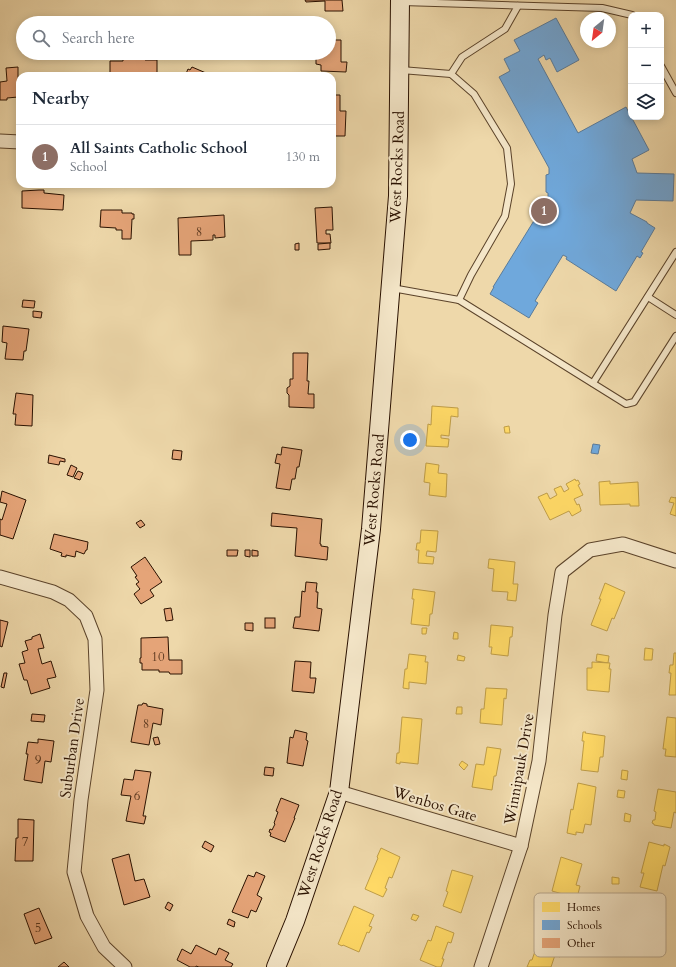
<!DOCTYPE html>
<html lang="en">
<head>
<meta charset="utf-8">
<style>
  :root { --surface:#fff; --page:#f6f6f7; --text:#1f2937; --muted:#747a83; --line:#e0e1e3; --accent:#0f766e }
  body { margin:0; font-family:Cardo,serif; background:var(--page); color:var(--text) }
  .controls { position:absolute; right:12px; top:12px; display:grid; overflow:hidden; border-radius:8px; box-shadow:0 2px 10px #0003 }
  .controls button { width:36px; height:36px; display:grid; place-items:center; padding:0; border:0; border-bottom:1px solid var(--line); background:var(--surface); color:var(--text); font:20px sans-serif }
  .compass { position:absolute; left:580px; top:12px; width:36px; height:36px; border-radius:50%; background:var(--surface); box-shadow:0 2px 10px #0003; rotate:209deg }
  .you { position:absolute; left:410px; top:440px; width:14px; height:14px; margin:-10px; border:3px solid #fff; border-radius:50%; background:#1a73e8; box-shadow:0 0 0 6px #1a73e833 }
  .badge { display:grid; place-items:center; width:26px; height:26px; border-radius:50%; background:var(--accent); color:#fff; font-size:13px; font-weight:700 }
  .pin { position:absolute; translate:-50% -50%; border:2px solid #fff; box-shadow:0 1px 4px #0006 }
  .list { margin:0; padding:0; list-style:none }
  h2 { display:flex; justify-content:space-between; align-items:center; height:52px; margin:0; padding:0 16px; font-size:17px }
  h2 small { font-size:13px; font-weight:400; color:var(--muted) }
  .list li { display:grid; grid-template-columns:26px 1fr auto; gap:12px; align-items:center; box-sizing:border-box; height:64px; padding:0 16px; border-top:1px solid var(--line) }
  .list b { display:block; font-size:15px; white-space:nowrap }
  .list p { margin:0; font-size:13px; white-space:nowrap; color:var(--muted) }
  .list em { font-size:13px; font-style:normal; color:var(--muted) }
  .icon { flex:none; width:22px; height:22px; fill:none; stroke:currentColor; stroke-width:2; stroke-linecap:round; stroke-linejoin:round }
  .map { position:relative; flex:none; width:676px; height:967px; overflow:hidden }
  .search { position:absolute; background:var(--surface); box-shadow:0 2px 10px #0003; left:16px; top:16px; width:320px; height:44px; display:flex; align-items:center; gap:10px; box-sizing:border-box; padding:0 14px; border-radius:22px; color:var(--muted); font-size:15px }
  .panel { position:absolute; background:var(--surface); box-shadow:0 2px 10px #0003; left:16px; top:72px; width:320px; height:116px; border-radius:12px }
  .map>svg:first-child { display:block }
  .homes { fill:#ffd966; stroke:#bf9d47 }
  .schools { fill:#6fa8dc; stroke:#5a7b9a }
  .building { fill:#e5a478; stroke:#2a1100 }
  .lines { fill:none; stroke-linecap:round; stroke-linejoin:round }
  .service-casing { stroke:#5b432a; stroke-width:8 }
  .minor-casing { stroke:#5b432a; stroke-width:15 }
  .secondary-casing { stroke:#2a1100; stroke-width:20 }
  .service { stroke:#f4e6c8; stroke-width:6 }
  .minor { stroke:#f4e6c8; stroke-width:13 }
  .secondary { stroke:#f4e6c8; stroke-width:18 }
  .labels { text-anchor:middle; stroke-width:4; stroke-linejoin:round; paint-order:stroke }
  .number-label { font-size:13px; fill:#59361e }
  .street-label { font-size:15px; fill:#2a1100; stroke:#f4e6c8 }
  .key { fill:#f4e6c8; stroke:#b7a68c; stroke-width:1 }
  .key-label { font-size:11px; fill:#2a1100 }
</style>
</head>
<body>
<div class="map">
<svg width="676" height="967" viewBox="0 0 676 967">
  <rect width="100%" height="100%" fill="#eed8aa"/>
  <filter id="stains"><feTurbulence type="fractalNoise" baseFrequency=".005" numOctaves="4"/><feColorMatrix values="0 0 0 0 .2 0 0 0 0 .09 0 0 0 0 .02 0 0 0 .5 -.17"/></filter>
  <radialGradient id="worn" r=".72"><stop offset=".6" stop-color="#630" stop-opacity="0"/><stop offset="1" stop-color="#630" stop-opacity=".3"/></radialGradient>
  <!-- homes -->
  <g class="homes">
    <path d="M432,406l26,2v9l-7,-1 -2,20 -8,-1v3l8,1 -1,8 -22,-1 2,-22 3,1z"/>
    <path d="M509,426l1,7h-5l-1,-6z"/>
    <path d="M426,463l13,2 -1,8 9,1 -1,23 -17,-2 1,-12 -6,-1z"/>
    <path d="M575,479l1,2 2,-1 2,4 -2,1 5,10 -9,4 3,6 2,-1 2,6v1l-9,5 -3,-5 -19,9 -12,-23 9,-4 3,6 7,-4 -3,-6 7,-3 3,6 5,-3 -3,-5z"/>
    <path d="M610,481v3l28,-2 1,24h-9v-2l-30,1 -1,-23z"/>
    <path d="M671,497l5,1v-1v19l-6,-2 4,-11 -5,-1z"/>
    <path d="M421,530l17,1 -2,21 -9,-1 -1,5 8,1 -1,7 -15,-1 1,-13h-3l1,-7h3z"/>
    <path d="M489,559l26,3 -2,22h5l-2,17 -9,-1 1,-8 -16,-1 2,-22 -6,-1z"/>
    <path d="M605,583l20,9 -11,27 -2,-1 -5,13 -16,-6 10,-26h-2z"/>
    <path d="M413,589l22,3 -3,22h-2l-1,12 -18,-2 3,-25h-2z"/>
    <path d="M491,625l22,2 -1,10h-2l-2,19 -17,-2 1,-7h-3z"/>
    <path d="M422,628h5l-1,6h-4z"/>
    <path d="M454,632l4,1v6h-5z"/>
    <path d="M645,648l8,1 -1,11h-8z"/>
    <path d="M674,653h2v42h-7l2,-22h-2l1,-8h3z"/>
    <path d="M409,654l17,2 -1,6h3l-2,22 -17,-2v7l-6,-1 2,-19h2z"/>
    <path d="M597,654l12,2 -1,7 -12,-2z"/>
    <path d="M458,655l7,2 -1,4 -7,-1z"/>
    <path d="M592,662l18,1 -1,6h2l-2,23 -22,-2v-22h5z"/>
    <path d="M486,688l21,1 -1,10 -2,-1 -2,27 -22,-2 1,-14h3z"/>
    <path d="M457,707h5v7h-6z"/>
    <path d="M402,717l20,2 -4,45 -18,-2v2l-4,-1 1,-10h2z"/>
    <path d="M667,717l9,1v39l-11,-1 1,-7h-3z"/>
    <path d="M583,732h3l-1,1 20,3 -2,21h-3l-2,15 -17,-2 3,-29h-2z"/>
    <path d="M487,747l14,2 -5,27h-2l-2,14 -20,-3 4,-23 8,1z"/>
    <path d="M462,761l6,4 -4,5 -5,-5z"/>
    <path d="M622,770l6,1 -1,9 -6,-1z"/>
    <path d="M578,783l18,4 -5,38 -6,-1 -2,9 -7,-1v3l-9,-2 4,-24 2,1z"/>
    <path d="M658,789l18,3v21l-2,-1 -3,16 -17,-3v-1l-2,-1 1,-3h2l1,-8 -2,-1z"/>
    <path d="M618,790l7,1 -1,7 -7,-1z"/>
    <path d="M625,813l6,2 -1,7 -6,-1z"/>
    <path d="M649,842l15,4v-2l6,3 -5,19 -2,-1 -6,26 -17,-4 4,-14h-3z"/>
    <path d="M381,848l19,9 -8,21 -3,-1 -4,11 2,1 -4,8 -18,-8 13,-31 -1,-1z"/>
    <path d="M561,857l21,7 -6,21 4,1 -3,12 -25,-7z"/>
    <path d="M452,870l21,6 -12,37 -18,-7 5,-14 -2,-1z"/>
    <path d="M612,877l7,1v6h-7z"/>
    <path d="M354,906l20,9 -5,11 3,1 -3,6 -2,-1 -8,20 -16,-7 -1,1 -4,-2z"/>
    <path d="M413,914l6,2 -3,5 -5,-2z"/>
    <path d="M436,926l18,7 -3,10 -3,-1 -6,17h2l-3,8h-4l-17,-7 8,-20 3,1z"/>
    <path d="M543,928l16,6 -4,13 8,3 -3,7 -5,-2 -4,12h-24l3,-7h2z"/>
  </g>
  <!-- schools -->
  <g class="schools">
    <path d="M556,18l23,42 -22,12 -7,-14 -4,2 -2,-5 -6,4 40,74 48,-26 23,43 -17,9 5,14 37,1 -1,27 -37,-1 -6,13 17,9v1l8,5 -14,24 2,1 -3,5 -3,-2 -21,35 -50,-32 1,-2 -4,-2 -28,46 3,2 -9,15 -39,-24 4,-7h-1l55,-89v-5l-2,-1v-17l3,-1v-6l-50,-91 11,-6 -6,-12 16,-8 -6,-11z"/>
    <path d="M593,444l7,1 -2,9 -7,-1z"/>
  </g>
  <!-- building -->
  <g class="building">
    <path d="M305,0h37l1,11h-18v-10l-19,1z"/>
    <path d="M329,40h12v22h6l-1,10 -25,-1v-6l-5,-1v-10l13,-1z"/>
    <path d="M125,53h13v2h7v5h12v16h-47v-15h13v-6h2z"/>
    <path d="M18,67v30l-11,1v2h-7v-18l7,-1 -1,-13z"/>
    <path d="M192,67l14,6 -1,1 4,2h-24l3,-7 2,1z"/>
    <path d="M332,95h8v16h6l-1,25h-13z"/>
    <path d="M39,190h5v3l20,2 -1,15 -41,-2v-17z"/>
    <path d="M332,207l1,23h-7v4h4l1,9h-14l-2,-35z"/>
    <path d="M101,210h21v3h10v1h2v5h-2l-1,20h-9v-9h-6v-2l-16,-1z"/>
    <path d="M224,215l1,22 -10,1v-3h-2v5l-22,1v14h-12l-1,-37z"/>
    <path d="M299,243v7h-4v-6z"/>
    <path d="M330,243v6l-12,1v-6z"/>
    <path d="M23,300l12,1 -1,7 -12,-1z"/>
    <path d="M33,311l9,1 -1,6 -8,-1z"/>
    <path d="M3,326l26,3 -3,22h-2l-1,9 -18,-1 2,-16 -5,-1z"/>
    <path d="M293,353h15l-1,28h2l-1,13h6v14l-25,-1v-12l-2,-2v-5l3,-2v-7h3z"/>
    <path d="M16,393l17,2 -1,31 -17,-1 1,-11h-3z"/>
    <path d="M282,447l20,3 -3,17h-2l-2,12h-3l-2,11 -14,-2 4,-24 -5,-1 2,-9 4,1z"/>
    <path d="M173,450l9,1 -1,9 -9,-1z"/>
    <path d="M49,455l16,4v3l-5,-1 -1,4 -11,-2z"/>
    <path d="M71,465l6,3 -4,9 -6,-2z"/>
    <path d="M78,471l5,2 -3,7 -6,-2z"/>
    <path d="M2,491l24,9 -13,39 -13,-4v-16l2,1 5,-16 -7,-2z"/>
    <path d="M272,513l50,6 -2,25h1v2l7,1 -1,13 -32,-4 2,-28 -26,-2z"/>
    <path d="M141,520l4,5 -5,3 -4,-5z"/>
    <path d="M54,534l34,8 -1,8h-1l-2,4 -8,-3 -1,6 -9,-2v2l-5,-1 1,-3 -12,-4z"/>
    <path d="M227,550h11l-1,6h-10z"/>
    <path d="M245,550h5v7l-5,-1z"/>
    <path d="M252,550l6,1v5h-6z"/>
    <path d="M145,557l17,25 -12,8 4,6 -13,8 -7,-10 6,-5 -4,-5 3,-2 -4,-5 2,-1 -6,-9z"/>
    <path d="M306,582l11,1 -1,9h2l-1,16 5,1 -3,22 -26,-3 2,-11h5l2,-26 3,1z"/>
    <path d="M171,608l2,12 -7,1 -2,-12z"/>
    <rect x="265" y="618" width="10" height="10"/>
    <path d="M0,620l8,2 -6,25 -2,-1z"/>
    <path d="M245,623h8v8l-8,-1z"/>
    <path d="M40,634l4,14 -6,1 4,15 9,-3 5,16 -9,2 3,9 -19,6 -4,-14h-3l-5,-16 6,-1 -3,-11 6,-2 -3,-9 7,-2v-2z"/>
    <path d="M168,637l1,23h13v14h-12l-1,-2h-10v-2h-17v-7h-2v-5h1v-20z"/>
    <path d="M295,661l16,1 -1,16h6l-2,15 -22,-2z"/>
    <path d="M4,673h3l-3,15 -3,-1z"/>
    <path d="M143,703l4,1v2l16,3 -2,16 -8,-2 -4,22 -18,-3 7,-37h4z"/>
    <path d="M32,714l13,1 -1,7 -13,-1z"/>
    <path d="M295,730l12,3 -1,7 2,1 -5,25 -16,-3 3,-26 3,1z"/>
    <path d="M158,737l2,7 -5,1 -2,-7z"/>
    <path d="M38,739l16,2 -3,21 -6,-1 -3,22 -18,-3 4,-26h-2l2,-12 10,1z"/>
    <path d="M265,767l9,1 -1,8 -9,-1z"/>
    <path d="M135,770l16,2 -8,44h3l-2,8 -18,-3 5,-25 -10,-1 3,-16 9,1z"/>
    <path d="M281,798l18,7 -5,13h1l-10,24 -15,-6 1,-3 -2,-1 1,-3 2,1 3,-6 -1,-1 4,-11 -2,-1z"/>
    <path d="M18,819l16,1 -1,41h-18l1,-23h2z"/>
    <path d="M205,841l9,5 -3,6 -9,-5z"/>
    <path d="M129,854l6,27 9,-2 6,18 -26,8 -12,-46z"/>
    <path d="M256,872l9,4 -8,19 5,3 -6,14 -5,-2 -3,8 -16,-6 16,-37 6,2z"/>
    <path d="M168,902l5,3 -3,6 -5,-3z"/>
    <path d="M39,908l13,30 -17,6 -11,-30z"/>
    <path d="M229,919l6,3 -1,5 -7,-3z"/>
    <path d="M196,945l20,10 3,-7 10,5 -4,7 8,4 -2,3h-32l-3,-1v1h-6l-13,-7 5,-11 9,5z"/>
    <path d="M64,962l5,5h-11z"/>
  </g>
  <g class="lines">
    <defs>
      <g id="service">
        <path d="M402,2l200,6 30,7"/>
        <path d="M661,66l15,27"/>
        <path d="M451,74l11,-17 43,-28 13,-23"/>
        <path d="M392,288l67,12 12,-25 34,-59 6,-32 -4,-36 -33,-54 -23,-20 -50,-4"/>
        <path d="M648,297l28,18"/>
        <path d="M459,300l167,104 8,-2 42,-66"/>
        <path d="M593,383l83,-131"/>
      </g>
      <g id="minor">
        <path d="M0,141l20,1"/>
        <path d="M0,577l53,15 16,8 17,16 9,23 2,51 -16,110 -7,72 13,44 17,31 21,20"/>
        <path d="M339,792l182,54"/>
        <path d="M481,967l40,-121 18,-85 16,-146 7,-43 28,-22 33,-6 53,17"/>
      </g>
      <path id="secondary" d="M276,967l19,-46 44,-129 32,-263 27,-333 2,-196"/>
    </defs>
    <!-- service casing -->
    <use href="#service" class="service-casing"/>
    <!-- minor casing -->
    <use href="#minor" class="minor-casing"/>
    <!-- secondary casing -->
    <use href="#secondary" class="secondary-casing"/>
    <!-- service -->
    <use href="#service" class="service"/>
    <!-- minor -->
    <use href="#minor" class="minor"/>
    <!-- secondary -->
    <use href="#secondary" class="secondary"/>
  </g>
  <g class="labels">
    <!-- number labels -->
    <g class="number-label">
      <text x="199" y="236">8</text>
      <text x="158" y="661">10</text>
      <text x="146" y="728">8</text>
      <text x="38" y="764">9</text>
      <text x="137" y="800">6</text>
      <text x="25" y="846">7</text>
      <text x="38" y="932">5</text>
    </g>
    <!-- street labels -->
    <g class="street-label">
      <text transform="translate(397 167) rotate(-88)" y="5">West Rocks Road</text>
      <text transform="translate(374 490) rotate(-85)" y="5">West Rocks Road</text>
      <text transform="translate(72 748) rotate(-82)" y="5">Suburban Drive</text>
      <text transform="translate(519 769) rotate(-80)" y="5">Winnipauk Drive</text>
      <text transform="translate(435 804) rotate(17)" y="5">Wenbos Gate</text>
      <text transform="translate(320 844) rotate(-72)" y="5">West Rocks Road</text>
    </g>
  </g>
  <!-- legend -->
  <rect x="534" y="893" width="132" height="64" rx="6" class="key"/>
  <rect x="542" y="902" width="18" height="10" fill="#ffd966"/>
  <rect x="542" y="920" width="18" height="10" fill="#6fa8dc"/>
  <rect x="542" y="938" width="18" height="10" fill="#e5a478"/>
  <g class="key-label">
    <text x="567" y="911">Homes</text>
    <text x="567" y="929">Schools</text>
    <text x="567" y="947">Other</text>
  </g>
  <rect width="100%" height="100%" filter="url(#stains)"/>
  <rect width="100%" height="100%" fill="url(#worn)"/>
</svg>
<div class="controls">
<button>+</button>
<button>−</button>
<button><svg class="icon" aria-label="layers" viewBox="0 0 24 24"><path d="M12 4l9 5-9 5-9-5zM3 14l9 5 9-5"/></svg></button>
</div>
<svg class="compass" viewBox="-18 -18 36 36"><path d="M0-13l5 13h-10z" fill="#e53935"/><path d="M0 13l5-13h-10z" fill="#747a83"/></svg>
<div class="you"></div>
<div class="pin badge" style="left:544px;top:211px;background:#8d6e63">1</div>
<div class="search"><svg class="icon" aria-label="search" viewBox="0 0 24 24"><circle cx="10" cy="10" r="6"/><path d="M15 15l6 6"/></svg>Search here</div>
<section class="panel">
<h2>Nearby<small></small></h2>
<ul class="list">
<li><span class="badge" style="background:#8d6e63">1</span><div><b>All Saints Catholic School</b><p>School</p></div><em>130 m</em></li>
</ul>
</section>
</div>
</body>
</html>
